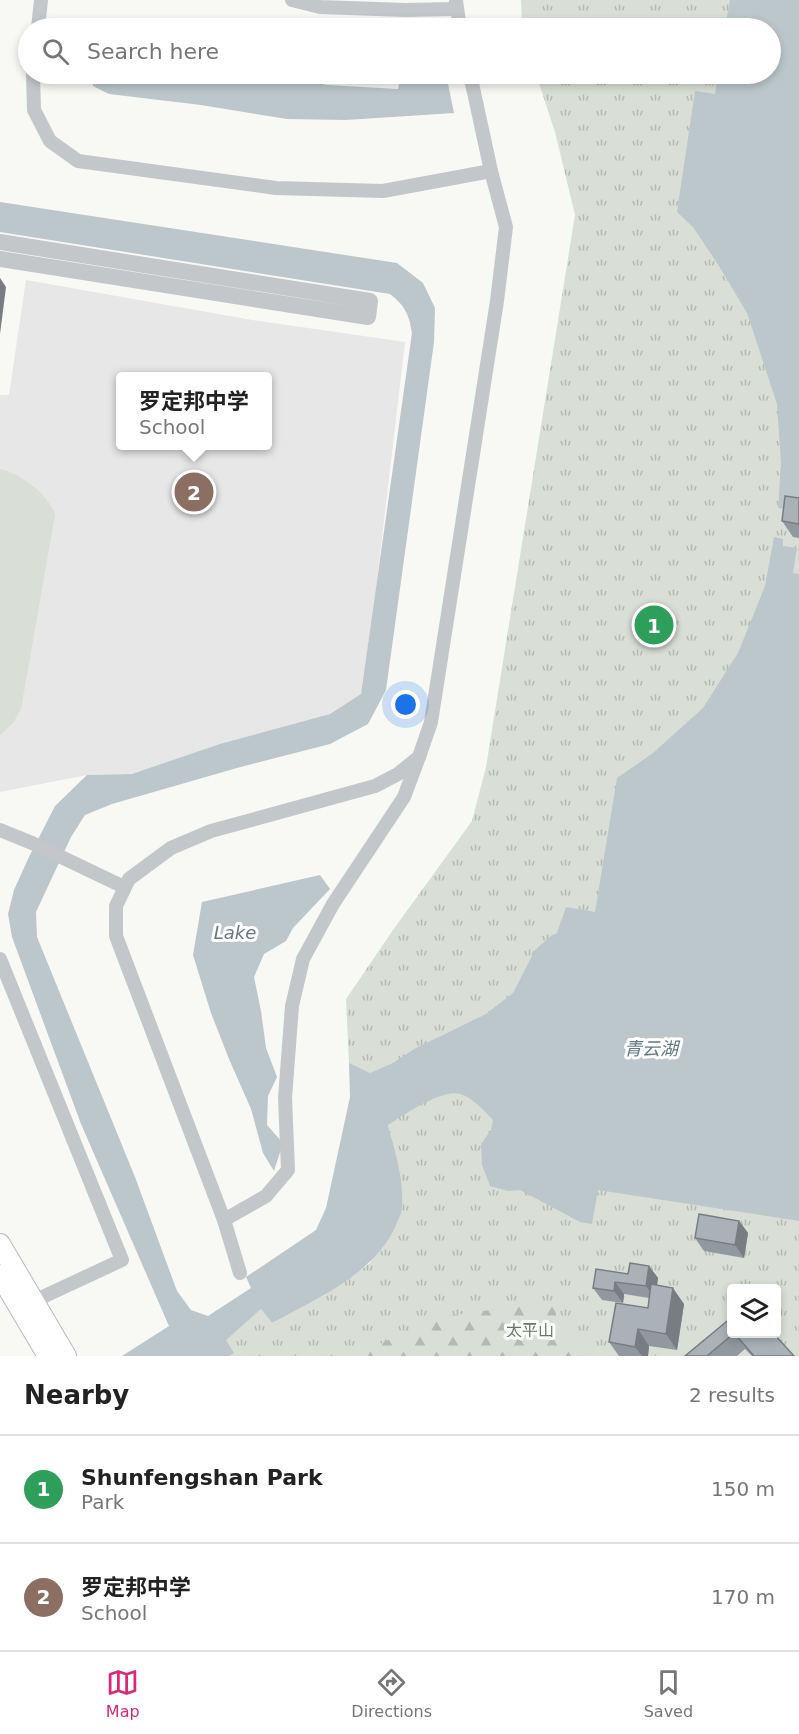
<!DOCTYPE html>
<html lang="en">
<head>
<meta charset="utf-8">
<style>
  :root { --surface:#fff; --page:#f6f6f6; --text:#222; --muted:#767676; --line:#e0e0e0; --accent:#db2777 }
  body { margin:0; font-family:"DejaVu Sans","Noto Sans SC",sans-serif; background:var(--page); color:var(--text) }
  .controls { position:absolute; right:18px; bottom:18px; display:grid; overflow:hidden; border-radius:6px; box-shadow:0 3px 9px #0003 }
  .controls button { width:54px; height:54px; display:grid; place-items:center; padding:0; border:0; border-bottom:2px solid var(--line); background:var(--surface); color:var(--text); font:30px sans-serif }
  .you { position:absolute; left:406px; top:705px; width:21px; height:21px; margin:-15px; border:4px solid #fff; border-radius:50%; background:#1a73e8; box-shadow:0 0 0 9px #1a73e833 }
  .badge { display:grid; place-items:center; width:39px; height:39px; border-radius:50%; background:var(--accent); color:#fff; font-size:20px; font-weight:700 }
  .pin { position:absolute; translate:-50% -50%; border:3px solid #fff; box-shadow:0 2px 6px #0006 }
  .popup { position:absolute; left:116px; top:372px; width:156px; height:78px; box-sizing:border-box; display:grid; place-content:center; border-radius:6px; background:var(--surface); filter:drop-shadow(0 2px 4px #0005); font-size:20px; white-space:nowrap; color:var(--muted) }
  .popup b { font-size:22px; color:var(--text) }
  .popup::after { content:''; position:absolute; left:50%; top:100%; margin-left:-12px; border:12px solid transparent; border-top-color:var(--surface) }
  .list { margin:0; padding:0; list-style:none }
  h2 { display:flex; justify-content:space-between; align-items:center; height:78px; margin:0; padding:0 24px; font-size:26px }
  h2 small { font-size:20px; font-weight:400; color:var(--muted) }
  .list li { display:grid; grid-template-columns:39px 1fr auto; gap:18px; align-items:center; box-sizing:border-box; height:108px; padding:0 24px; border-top:2px solid var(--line) }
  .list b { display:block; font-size:22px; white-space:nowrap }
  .list p { margin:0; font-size:20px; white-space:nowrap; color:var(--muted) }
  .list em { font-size:20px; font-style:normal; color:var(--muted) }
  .icon { flex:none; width:33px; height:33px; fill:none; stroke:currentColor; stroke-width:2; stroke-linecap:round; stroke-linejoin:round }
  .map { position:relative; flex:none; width:799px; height:1356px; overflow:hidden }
  .search { position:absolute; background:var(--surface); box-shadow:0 3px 9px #0003; left:18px; right:18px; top:18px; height:66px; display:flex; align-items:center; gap:15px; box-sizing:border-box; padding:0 21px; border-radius:33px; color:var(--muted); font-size:22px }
  .sheet { height:294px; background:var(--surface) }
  nav { display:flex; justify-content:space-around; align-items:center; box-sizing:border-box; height:84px; border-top:2px solid var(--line); background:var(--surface); font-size:16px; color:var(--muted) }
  nav a { display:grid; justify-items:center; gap:3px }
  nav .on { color:var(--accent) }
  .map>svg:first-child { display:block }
  .built { fill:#e6e7e6; fill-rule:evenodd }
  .grass { fill:url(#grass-tufts); fill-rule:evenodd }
  .forest { fill:url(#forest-firs) }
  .garden { fill:#d9dfd6 }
  .water { fill:#bbc7cb }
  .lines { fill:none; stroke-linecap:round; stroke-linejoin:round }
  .secondary-casing { stroke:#b5bbbf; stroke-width:22 }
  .minor { stroke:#c3c7ca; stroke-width:14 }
  .tertiary { stroke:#c3c7ca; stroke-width:16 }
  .secondary { stroke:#fff; stroke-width:20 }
  .wall { fill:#92999e }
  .shaded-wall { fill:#777d81 }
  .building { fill:#aab2b8; stroke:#777d81; stroke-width:1.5 }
  .labels { text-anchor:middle; stroke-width:6; stroke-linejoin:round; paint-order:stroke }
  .park-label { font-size:16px; fill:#667862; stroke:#fff }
  .water-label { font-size:18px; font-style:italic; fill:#637982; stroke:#fff }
</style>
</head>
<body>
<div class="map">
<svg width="799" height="1356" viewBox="0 0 799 1356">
  <defs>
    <pattern id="grass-tufts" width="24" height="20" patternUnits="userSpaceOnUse" patternTransform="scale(1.5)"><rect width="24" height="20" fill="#d9dfd6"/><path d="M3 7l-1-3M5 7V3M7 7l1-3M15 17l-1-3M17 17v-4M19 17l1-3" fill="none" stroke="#b4bab3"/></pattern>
    <pattern id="forest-firs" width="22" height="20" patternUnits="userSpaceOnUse" patternTransform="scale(1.5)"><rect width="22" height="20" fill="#d9dfd6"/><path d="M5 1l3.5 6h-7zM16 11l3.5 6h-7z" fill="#b4bab3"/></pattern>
  </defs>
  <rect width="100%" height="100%" fill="#f8f8f5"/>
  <!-- built -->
  <path class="built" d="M26,280l226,40 153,22 -29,247 -15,105 -31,20 -198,60 -45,1 -87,17v-397h9zM121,376h147v70h-147z"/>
  <!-- grass -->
  <path class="grass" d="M521,0h278v1356h-569l4,-3 -9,-13 36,-31 11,14 53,-28 45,-32 31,-81 -13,-57 -39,-62 -3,-64 47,-69 79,-109 14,-54 89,-552 -20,-83 -19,-58h234v-46h-248zM732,1288h44v46h-44z"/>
  <!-- forest -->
  <path class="forest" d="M555,1301l2,25 20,23 8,7h-227l69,-37z"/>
  <!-- garden -->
  <path class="garden" d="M0,469c19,3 50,27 55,46l-34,194 -8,14 -13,12z"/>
  <!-- water -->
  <g class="water">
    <path d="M730,0h69v506l-10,4 -11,-2 3,-45 -4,-59 -30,-91 -28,-47 -26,-39 -16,-15 18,-121 20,3 3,-20h52v-46h-45z"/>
    <path d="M90,74h188l49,11 71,4 3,-13 45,-2 8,39 -108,7 -59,-1 -86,-14 -92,-11 -16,-8z"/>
    <path d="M0,202l397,61 26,20 12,25 -1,34 -48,348 -18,34 -38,20 -93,24 -125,36 -27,11 -14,22 -35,75 1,25 98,240 42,114 14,19 17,6 43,-28 -5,-11 70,-47 10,-22 24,-111 -1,-34 21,10 23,-10 21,-14 72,-35 27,-21 22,-43 16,-14 6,-3 9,-26 29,5 22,-134 36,-25 50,-45 35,-55 27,-67 9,-49 9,2v7l14,2 -4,25 6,1v647l-201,-31 -6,34 -12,-2 -60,-32 -12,1 -18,-5 -8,-21 -1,-21 10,-14 2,-10c-9,-9 -21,-23 -33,-26 -17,-6 -57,21 -72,31 7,27 16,54 14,82 0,5 -2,9 -4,13 -19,52 -81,79 -126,103l-11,-14 -35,31 8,13 -4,3h-108l47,-30 -88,-202 -69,-187 -4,-23 6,-24 14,-31 27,-53 32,-31 45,-1 88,-30 110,-30 31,-20 51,-361c-3,-19 -7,-27 -22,-39l-390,-62z"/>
    <path d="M320,875l10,14 -37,39 -7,13 -22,13 -10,23 7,34 5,37 11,29 -9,19 -1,29 16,18 -9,28 -11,-18 -12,-44 -22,-50 -18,-46 -18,-58 9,-53z"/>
  </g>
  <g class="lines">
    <defs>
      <g id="secondary">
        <path d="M0,1244l66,112"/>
        <path d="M0,1275l48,81"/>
      </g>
    </defs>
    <!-- secondary casing -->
    <use href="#secondary" class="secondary-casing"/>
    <!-- minor -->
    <g class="minor">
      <path d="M292,0l28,7 85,3 51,-1"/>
      <path d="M456,1l4,27"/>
      <path d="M38,28l3,-28"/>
      <path d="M33,74l1,36 16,31 28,20 198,27 107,3 108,-20"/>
      <path d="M0,830l32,13 92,44"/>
      <path d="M0,959l122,301 -88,41"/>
      <path d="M224,1220l42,-24 22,-26 -3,-72 7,-92 11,-47 30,-55 71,-107 15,-40"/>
      <path d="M240,1273l-16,-53 -108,-284v-30l13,-27 42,-31 40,-17 164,-45 23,-12 21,-17 12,-35 66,-421 9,-74 -15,-56 -21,-97"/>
    </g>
    <!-- tertiary -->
    <path class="tertiary" d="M0,242l370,59 -2,16 -368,-58"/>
    <!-- secondary -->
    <use href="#secondary" class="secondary"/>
  </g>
  <!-- wall -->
  <g class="wall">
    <path d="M799,498v40l-6,-1 -11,-16z"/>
    <path d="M739,1221l9,12 -4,25 -40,-7 -9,-13z"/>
    <path d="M649,1266l9,12 -1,7 27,19 -7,46 -28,-4 -1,10h-29l-10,-14 39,-34 1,-10 -25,-4 -1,9 -21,-3 -9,-12z"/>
    <path d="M732,1334h17l3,3 42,19h-42l-7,-7 -8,7h-52z"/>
  </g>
  <!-- shaded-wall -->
  <g class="shaded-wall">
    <path d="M0,278l6,9 -6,47z"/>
    <path d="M739,1221l9,12 -4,25 -9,-13z"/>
    <path d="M649,1266l9,12 -3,21 -9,-13z"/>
    <path d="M615,1282l9,12 -1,9 -9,-12z"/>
    <path d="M673,1288l11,16 -7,46 -11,-16z"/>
    <path d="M638,1329l11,17 -1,10h-6l-7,-9z"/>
  </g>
  <!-- building -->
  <g class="building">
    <path d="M785,496l14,2v26l-17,-3z"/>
    <path d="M699,1214l40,7 -4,24 -40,-7z"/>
    <path d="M630,1263l19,3 -3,20 -31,-4 -1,9 -21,-3 3,-19 32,5z"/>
    <path d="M651,1284l22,4 -7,46 -28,-5 -3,18 -26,-5 7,-39 32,5z"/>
    <path d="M732,1317v17h1l-26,22h-22z"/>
    <path d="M735,1334h14l3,3 4,-3h18l20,22h-40z"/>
  </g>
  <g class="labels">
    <!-- park labels -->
    <g class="park-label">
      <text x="530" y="1336">太平山</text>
    </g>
    <!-- water labels -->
    <g class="water-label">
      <text x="235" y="939">Lake</text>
      <text x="651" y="1055">青云湖</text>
    </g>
  </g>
</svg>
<div class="controls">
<button><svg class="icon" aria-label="layers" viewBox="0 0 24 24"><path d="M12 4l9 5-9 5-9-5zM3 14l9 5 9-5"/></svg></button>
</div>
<div class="you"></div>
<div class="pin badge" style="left:654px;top:625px;background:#2e9e5b">1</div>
<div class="pin badge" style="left:194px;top:492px;background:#8d6e63">2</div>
<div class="popup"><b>罗定邦中学</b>School</div>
<div class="search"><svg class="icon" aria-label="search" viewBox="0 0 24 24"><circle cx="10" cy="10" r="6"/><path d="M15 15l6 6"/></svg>Search here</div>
</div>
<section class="sheet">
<h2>Nearby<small>2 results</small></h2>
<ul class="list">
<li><span class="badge" style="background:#2e9e5b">1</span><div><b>Shunfengshan Park</b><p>Park</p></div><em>150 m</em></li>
<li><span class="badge" style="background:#8d6e63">2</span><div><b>罗定邦中学</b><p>School</p></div><em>170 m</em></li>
</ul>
</section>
<nav>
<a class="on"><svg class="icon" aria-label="map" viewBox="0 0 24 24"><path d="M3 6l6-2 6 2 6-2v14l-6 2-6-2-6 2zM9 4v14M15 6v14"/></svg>Map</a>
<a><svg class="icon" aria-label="directions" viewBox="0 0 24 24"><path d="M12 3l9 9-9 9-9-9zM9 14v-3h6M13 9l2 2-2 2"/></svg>Directions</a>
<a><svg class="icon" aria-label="saved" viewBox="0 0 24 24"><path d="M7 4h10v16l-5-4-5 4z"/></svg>Saved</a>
</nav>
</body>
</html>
